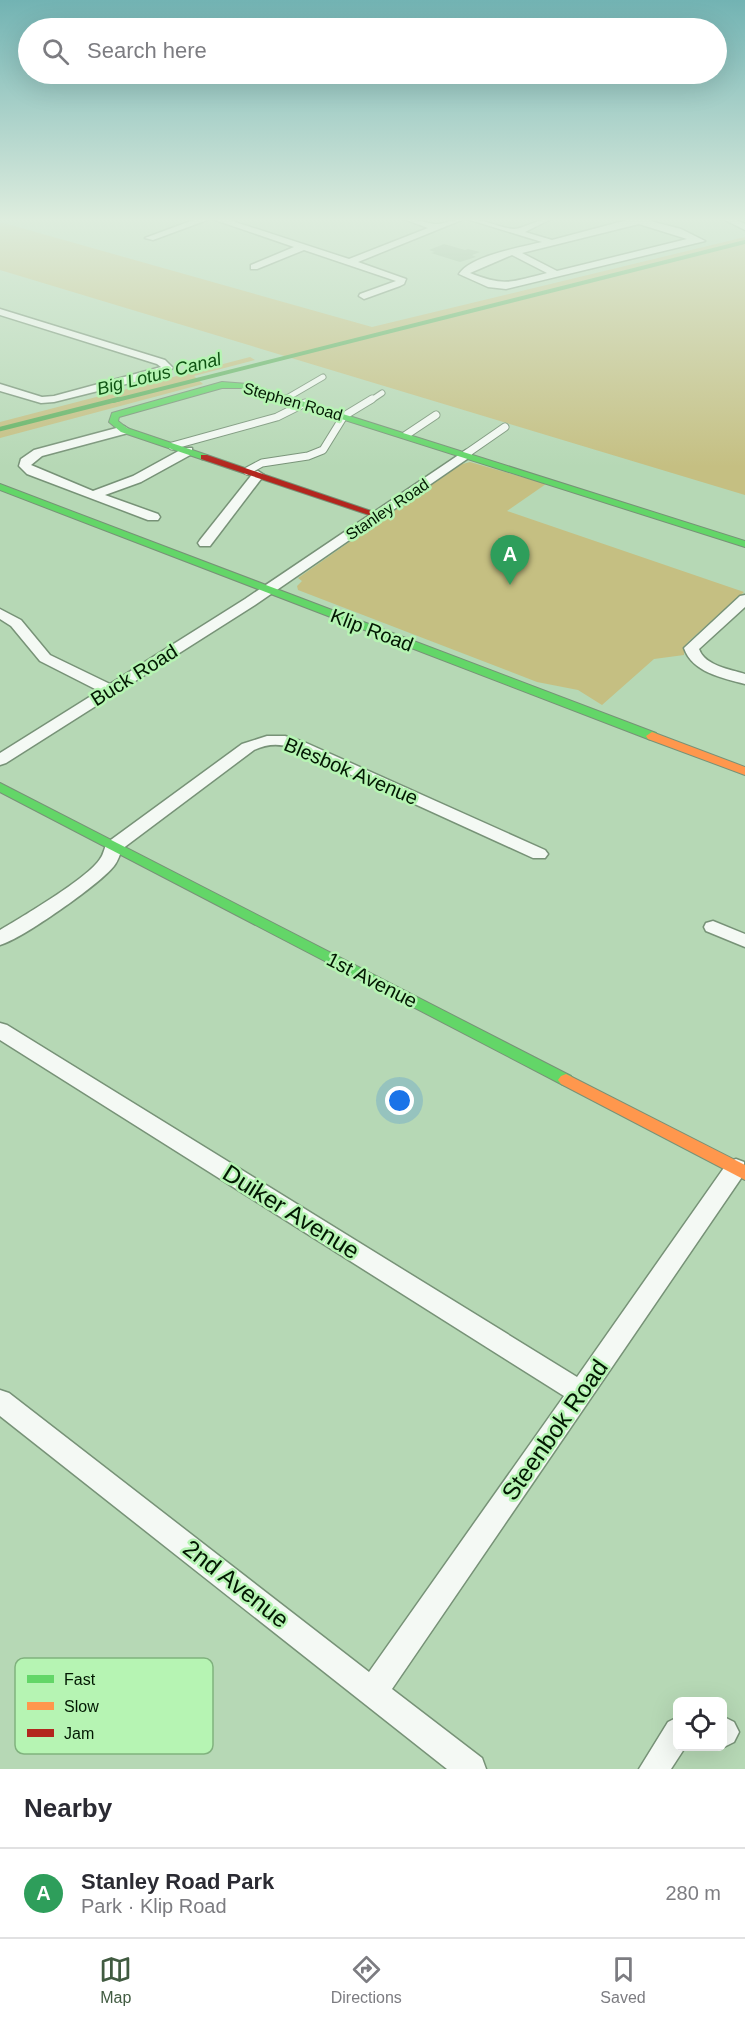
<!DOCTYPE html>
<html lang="en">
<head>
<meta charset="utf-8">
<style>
  :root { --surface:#fff; --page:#f2f2f3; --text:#2b2b33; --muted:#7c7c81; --line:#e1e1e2; --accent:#415b41 }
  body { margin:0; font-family:Arial,sans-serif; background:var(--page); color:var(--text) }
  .controls { position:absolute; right:18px; bottom:18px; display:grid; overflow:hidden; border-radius:9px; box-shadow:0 6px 24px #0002 }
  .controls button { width:54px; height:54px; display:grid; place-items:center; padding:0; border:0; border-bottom:2px solid var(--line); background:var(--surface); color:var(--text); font:30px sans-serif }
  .you { position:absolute; left:400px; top:1101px; width:21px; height:21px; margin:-15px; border:4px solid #fff; border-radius:50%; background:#1a73e8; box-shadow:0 0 0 9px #1a73e833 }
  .badge { display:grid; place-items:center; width:39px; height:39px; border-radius:50%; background:var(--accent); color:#fff; font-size:20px; font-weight:700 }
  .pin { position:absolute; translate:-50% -50px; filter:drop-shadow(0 2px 3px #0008) }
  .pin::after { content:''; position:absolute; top:32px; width:21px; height:18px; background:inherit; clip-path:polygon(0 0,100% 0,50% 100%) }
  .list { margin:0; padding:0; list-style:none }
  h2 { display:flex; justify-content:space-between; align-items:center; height:78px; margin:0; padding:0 24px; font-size:26px }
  h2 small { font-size:20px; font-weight:400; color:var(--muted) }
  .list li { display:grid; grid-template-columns:39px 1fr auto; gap:18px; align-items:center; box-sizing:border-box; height:90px; padding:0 24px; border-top:2px solid var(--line) }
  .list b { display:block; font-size:22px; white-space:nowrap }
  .list p { margin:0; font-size:20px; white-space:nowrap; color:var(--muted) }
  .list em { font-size:20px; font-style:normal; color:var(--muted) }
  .icon { flex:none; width:33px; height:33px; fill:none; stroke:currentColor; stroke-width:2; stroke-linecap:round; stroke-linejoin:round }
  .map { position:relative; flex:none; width:745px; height:1769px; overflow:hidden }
  .search { position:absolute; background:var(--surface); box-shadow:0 6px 24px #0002; left:18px; right:18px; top:18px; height:66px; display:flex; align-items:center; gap:15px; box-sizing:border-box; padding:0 21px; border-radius:33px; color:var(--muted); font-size:22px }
  .sheet { height:168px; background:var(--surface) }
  nav { display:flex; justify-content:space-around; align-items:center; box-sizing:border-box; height:84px; border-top:2px solid var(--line); background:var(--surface); font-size:16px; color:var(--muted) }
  nav a { display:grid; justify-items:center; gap:3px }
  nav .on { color:var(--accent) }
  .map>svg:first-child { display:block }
  .green { fill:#c5bf82 }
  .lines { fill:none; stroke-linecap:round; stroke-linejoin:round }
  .stream-far1 { stroke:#62b263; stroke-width:4 }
  .stream { stroke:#62b263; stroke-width:4.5 }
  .building { fill:#96b996 }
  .lane-far1-casing { stroke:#779277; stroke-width:7 }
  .lane-casing { stroke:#779277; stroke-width:9 }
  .street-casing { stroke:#779277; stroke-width:3 }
  .fast-casing { stroke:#779277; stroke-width:2 }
  .slow-casing { stroke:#779277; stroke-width:2 }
  .jam-casing { stroke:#779277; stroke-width:2 }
  .lane-far1 { stroke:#f4f9f4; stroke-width:5 }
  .lane { stroke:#f4f9f4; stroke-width:7 }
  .street { fill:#f4f9f4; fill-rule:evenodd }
  .fast { fill:#63d668; fill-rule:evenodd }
  .slow { fill:#ff974d; fill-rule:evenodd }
  .jam { fill:#b3261e; fill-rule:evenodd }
  .labels { text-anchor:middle; stroke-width:5; stroke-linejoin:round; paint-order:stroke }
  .far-street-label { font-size:16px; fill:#021802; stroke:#b6f4b3 }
  .far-water-label { font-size:18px; font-style:italic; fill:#0f5413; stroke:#b6f4b3 }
  .street-label { font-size:20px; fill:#021802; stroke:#b6f4b3 }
  .near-street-label { font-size:24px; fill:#021802; stroke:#b6f4b3 }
  .key { fill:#b6f4b3; stroke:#80b27e; stroke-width:1.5 }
  .key-label { font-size:16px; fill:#021802 }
</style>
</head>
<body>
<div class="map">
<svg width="745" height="1769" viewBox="0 0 745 1769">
  <rect width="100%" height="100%" fill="#b6d8b5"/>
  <!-- green -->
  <g class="green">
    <path d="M0,222l372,105 373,-90v258l-745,-225z"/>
    <path d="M250,357l5,3 -61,16 9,8 -203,54v-16z"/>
    <path d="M470,462l76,22 -39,27 237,81 -56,50 -4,6v7l-30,4 -52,46 -24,-15 -41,-8 -239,-92 -1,-4 5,-5 -4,-3 161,-113z"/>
  </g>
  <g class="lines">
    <!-- stream-far1 -->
    <path class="stream-far1" d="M113,401l632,-159"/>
    <!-- stream -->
    <path class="stream" d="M0,429l119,-30"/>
  </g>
  <!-- building -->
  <path class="building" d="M444,244l21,6 3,-1 12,3 -8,3 4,2 -16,5 -29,-9 4,-1 -6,-2z"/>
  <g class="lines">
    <defs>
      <g id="lane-far1">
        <path d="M287,398l36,-21"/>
        <path d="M370,401l12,-8"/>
      </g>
      <g id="lane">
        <path d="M406,435l30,-20"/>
        <path d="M172,446l105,-29 28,-14"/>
        <path d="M466,454l39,-27"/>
        <path d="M247,471l15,-8 46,-7 15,-6 21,-34 28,-17"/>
      </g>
      <g id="street">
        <path d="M196,219h14l-57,21 -8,-2z"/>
        <path d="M212,219h14l123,40 79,-31 -24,-9c11,0 19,3 30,5 8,1 21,-5 30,-5l-106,43 48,17 -2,5 -4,2 -36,13 -5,-3 1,-2 36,-13 -92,-31 -47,19h-6v-4l43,-18z"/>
        <path d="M467,219c18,0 32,9 47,10 9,0 22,-10 37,-10l-26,13 27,8 79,-21h21l-2,2 31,8 24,12 -199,48 -18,-2 -29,-13c11,-18 62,-27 83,-32zM639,224l48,15 -130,32 -35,-18zM512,255l35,18c-36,9 -42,14 -77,0z"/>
        <path d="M723,219h12l10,5v6z"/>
        <path d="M0,309l165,51 8,8 -11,7 -108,27 -13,1 -41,-12v-7l42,13 12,-1 107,-29 -4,-3 -157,-49z"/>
        <path d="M124,426l6,4 -2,3 -86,23 -11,9 62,26 40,-15 51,-28h8v6l-51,28 -36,13 53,19 2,3 -2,3h-10l-121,-46 -8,-8 2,-7 13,-9z"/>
        <path d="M466,450l6,4 -2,3 -215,148 -249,158 -6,2v-12l99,-62 -59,-30 -29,-35 -11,-7v-10l21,11 29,35 60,29 135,-85z"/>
        <path d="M258,471l6,4 -54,71h-10l-2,-3 2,-3 54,-68z"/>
        <path d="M745,595v12l-46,42c6,17 31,20 46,25v10c-23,-6 -53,-12 -61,-36l56,-52z"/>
        <path d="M267,736h18l19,6 241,108 3,4 -3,4h-12l-241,-110c-13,-5 -25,-4 -38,2l-132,99c-2,5 -4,12 -8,17 -14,18 -92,73 -114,79v-15c22,-13 88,-52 100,-71 4,-5 4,-12 8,-17l134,-98z"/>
        <path d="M713,921l32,13v13l-39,-16 -2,-4 2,-4z"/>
        <path d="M0,1023l7,2 570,352 151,-215 8,-3 8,3v12l-352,515 90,69 4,11h-39l-447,-353v-26l9,3 360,279 195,-276 -564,-356z"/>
        <path d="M722,1716l12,6 5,10 -5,10 -10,5z"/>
        <path d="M678,1717v29h8l-15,23h-32l29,-47z"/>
      </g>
      <g id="fast">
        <path d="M222,382l26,2 497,157v6l-501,-159h-22l-103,29 -1,4 9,7 80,27v4l-3,1 -83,-28 -12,-10 3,-9z"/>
        <path d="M0,484l656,249 2,3 -6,4 -4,-1 -648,-249z"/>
        <path d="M0,783l571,293 3,4 -3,4 -5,2 -5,-2 -561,-292z"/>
      </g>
      <g id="slow">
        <path d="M652,732l93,35v8l-97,-36 -2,-3z"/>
        <path d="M566,1074l179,91v15l-184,-96 -3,-4 3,-4z"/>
      </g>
      <path id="jam" d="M201,455h6l176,60 -8,2 -174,-58z"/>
    </defs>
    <!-- lane-far1 casing -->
    <use href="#lane-far1" class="lane-far1-casing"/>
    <!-- lane casing -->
    <use href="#lane" class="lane-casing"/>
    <!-- street casing -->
    <use href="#street" class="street-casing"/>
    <!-- fast casing -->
    <use href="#fast" class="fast-casing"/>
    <!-- slow casing -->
    <use href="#slow" class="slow-casing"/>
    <!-- jam casing -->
    <use href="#jam" class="jam-casing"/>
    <!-- lane-far1 -->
    <use href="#lane-far1" class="lane-far1"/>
    <!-- lane -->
    <use href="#lane" class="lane"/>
    <!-- street -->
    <use href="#street" class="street"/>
    <!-- fast -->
    <use href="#fast" class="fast"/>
    <!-- slow -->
    <use href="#slow" class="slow"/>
    <!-- jam -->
    <use href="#jam" class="jam"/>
  </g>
  <!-- sky -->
  <linearGradient id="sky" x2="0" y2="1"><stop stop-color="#72b3b3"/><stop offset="0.47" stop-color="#deedde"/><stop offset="1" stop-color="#deedde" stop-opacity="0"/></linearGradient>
  <rect width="745" height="467" fill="url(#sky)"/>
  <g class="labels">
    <!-- far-street labels -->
    <g class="far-street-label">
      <text transform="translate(293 401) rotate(16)" y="6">Stephen Road</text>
      <text transform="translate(387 509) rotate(-34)" y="6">Stanley Road</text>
    </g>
    <!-- far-water labels -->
    <g class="far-water-label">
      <text transform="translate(159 374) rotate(-14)" y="6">Big Lotus Canal</text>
    </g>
    <!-- street labels -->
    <g class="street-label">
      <text transform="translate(372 630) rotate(21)" y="7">Klip Road</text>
      <text transform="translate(134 675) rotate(-32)" y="7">Buck Road</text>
      <text transform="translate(351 771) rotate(23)" y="7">Blesbok Avenue</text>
      <text transform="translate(372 980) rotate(27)" y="7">1st Avenue</text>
    </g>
    <!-- near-street labels -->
    <g class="near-street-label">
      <text transform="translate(291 1212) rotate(32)" y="8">Duiker Avenue</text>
      <text transform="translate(555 1430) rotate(-55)" y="8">Steenbok Road</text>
      <text transform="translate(236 1584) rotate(38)" y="8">2nd Avenue</text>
    </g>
  </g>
  <!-- legend -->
  <rect x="15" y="1658" width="198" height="96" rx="9" class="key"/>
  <rect x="27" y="1675" width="27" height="8" fill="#63d668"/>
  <rect x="27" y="1702" width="27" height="8" fill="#ff974d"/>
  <rect x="27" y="1729" width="27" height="8" fill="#b3261e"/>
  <g class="key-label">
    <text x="64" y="1685">Fast</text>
    <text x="64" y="1712">Slow</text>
    <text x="64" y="1739">Jam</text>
  </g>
</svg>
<div class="controls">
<button><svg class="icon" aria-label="locate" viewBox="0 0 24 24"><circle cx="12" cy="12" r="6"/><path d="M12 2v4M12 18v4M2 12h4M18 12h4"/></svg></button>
</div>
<div class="you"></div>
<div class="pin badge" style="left:510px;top:585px;background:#2e9e5b">A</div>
<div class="search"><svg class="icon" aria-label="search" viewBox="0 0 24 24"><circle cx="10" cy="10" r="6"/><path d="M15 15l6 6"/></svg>Search here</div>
</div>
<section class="sheet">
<h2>Nearby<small></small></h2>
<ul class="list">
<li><span class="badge" style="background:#2e9e5b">A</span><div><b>Stanley Road Park</b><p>Park · Klip Road</p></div><em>280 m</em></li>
</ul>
</section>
<nav>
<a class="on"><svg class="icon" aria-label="map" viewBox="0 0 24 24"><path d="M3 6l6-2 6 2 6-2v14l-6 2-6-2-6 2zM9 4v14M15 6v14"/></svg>Map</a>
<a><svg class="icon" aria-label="directions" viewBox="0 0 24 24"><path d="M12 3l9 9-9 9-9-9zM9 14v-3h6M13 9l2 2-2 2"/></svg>Directions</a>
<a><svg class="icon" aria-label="saved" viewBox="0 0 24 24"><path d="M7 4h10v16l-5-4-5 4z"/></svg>Saved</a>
</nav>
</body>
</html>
